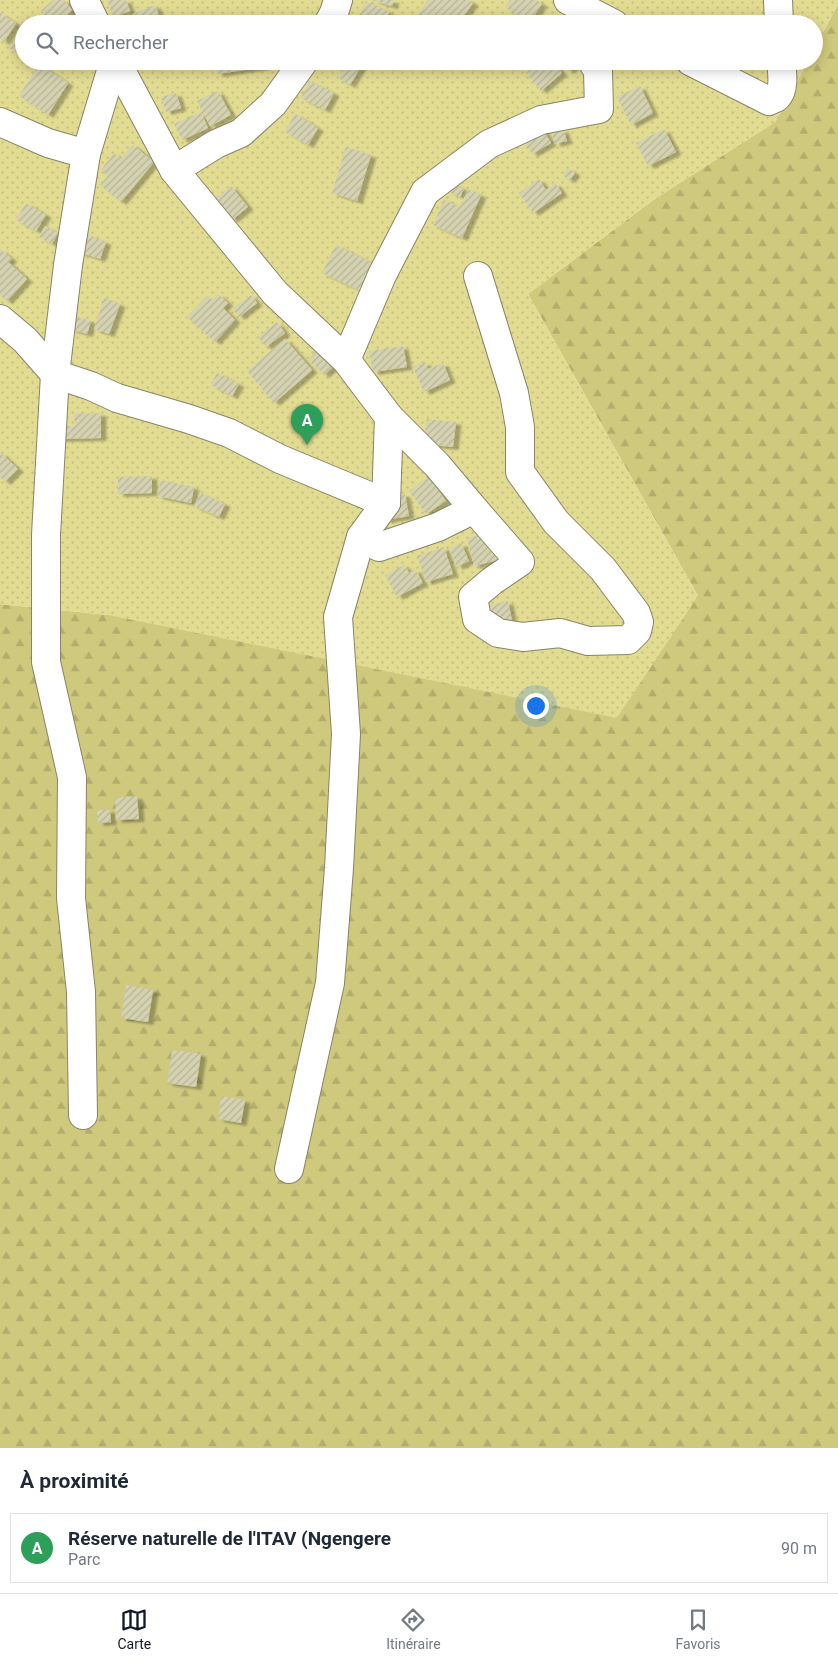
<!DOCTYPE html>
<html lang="fr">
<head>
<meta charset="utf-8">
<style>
  :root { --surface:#fff; --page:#f6f6f7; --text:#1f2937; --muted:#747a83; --line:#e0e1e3; --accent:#111827 }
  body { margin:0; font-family:Roboto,sans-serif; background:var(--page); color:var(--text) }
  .you { position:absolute; left:535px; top:705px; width:18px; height:18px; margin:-12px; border:4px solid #fff; border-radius:50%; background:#1a73e8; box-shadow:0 0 0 8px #1a73e833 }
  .badge { display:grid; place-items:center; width:32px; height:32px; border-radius:50%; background:var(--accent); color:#fff; font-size:16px; font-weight:700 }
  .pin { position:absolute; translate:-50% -41px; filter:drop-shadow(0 1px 2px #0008) }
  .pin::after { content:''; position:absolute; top:26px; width:18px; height:15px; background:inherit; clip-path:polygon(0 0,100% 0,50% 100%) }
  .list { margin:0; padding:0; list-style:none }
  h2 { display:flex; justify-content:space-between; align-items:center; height:65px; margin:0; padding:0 20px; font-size:21px }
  h2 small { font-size:16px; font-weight:400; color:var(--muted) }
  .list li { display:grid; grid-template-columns:32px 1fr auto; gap:15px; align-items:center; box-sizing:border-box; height:70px; margin:0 10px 10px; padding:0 10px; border:1px solid var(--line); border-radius:0px }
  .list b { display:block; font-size:19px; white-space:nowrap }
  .list p { margin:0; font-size:16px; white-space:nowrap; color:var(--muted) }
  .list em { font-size:16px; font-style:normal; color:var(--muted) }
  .icon { flex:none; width:28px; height:28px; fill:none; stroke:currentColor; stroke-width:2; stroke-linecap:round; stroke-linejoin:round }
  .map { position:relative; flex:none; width:838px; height:1448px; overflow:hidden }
  .search { position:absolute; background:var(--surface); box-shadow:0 2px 12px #0003; left:15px; right:15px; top:15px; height:55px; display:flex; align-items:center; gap:12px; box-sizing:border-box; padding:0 18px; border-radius:28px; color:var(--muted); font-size:19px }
  .sheet { height:145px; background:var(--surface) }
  nav { display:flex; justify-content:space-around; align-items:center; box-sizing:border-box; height:70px; border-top:1px solid var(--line); background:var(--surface); font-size:14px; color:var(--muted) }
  nav a { display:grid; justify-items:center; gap:2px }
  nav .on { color:var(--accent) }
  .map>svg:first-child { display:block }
  .forest { fill:url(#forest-firs) }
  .park { fill:url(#park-dots) }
  .building { fill:url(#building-hatch); filter:url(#shadow) }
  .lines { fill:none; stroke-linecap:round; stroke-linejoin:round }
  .minor-casing { stroke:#888566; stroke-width:30 }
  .minor { stroke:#fff; stroke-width:28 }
</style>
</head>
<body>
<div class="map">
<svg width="838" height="1448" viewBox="0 0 838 1448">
  <defs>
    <pattern id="forest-firs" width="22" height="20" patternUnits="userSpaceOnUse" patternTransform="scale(1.25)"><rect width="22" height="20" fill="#cfc97d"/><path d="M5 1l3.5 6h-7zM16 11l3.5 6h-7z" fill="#b2ad6c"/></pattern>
    <pattern id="park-dots" width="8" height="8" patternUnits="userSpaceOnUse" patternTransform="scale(1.25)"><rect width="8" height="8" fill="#e2db92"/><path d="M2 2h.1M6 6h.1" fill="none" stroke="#c3bd7e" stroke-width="1.8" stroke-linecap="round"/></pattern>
    <pattern id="building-hatch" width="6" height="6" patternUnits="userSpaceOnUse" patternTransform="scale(1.25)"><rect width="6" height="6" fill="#d4d2b0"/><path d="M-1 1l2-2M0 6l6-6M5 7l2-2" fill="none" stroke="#b7b598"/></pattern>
    <filter id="shadow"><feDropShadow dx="5.5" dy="3" stdDeviation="1" flood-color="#0004"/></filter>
  </defs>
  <rect width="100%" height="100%" fill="#fffde1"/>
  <!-- forest -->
  <path class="forest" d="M838,4v1444h-838v-844l108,11 590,-19 -170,-302 128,-96 119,-76 33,-61h6v-12z"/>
  <!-- park -->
  <path class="park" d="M0,0h838v4l-24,45v-25h-790v37h784l-33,61 -119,76 -128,96 170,302 -81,122 -509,-103 -108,-11z"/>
  <!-- building -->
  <g class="building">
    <path d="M53,0h11l8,10 -15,14h-5l-11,-13z"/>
    <path d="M107,0h19l4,11 -17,6z"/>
    <path d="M372,0h22l-2,6z"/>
    <path d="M428,0h41l4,3 -15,21h-31l-10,-8z"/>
    <path d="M510,0h26l6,4 -13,19 -24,-16z"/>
    <path d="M366,1l23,11 -5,12h-8l-17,-8z"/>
    <path d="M155,5l7,19h-26l-3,-10z"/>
    <path d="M0,13l16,10 -12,19 -4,-3z"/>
    <path d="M24,27v31l-15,-10z"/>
    <path d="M215,61h49l1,6 -48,7z"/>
    <path d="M338,61h26l-14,24 -12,-7 4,-7 -7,-4z"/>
    <path d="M540,61h12l10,12 -21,18 -15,-18z"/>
    <path d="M560,61h19l-10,10z"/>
    <path d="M39,64l29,19 -20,32 -29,-19z"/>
    <path d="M309,81l25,12 -9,17 -24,-12z"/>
    <path d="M640,86l13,27 -22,12 -14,-28z"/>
    <path d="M218,91l13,24 -21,11 -13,-25z"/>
    <path d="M176,93l5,15 -15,4 -5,-15z"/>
    <path d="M201,112l7,16 -26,12 -8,-16z"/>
    <path d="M295,114l23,14 -10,17 -23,-13z"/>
    <path d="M540,124l11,19 -19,11 -11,-19z"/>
    <path d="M563,129l4,12 -12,3 -3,-11z"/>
    <path d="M664,129l12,23 -28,14 -12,-23z"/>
    <path d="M133,145l21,17 -33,40 -21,-17 8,-9 -7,-6 13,-17 7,6z"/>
    <path d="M346,147l25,8 -14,46 -25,-8z"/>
    <path d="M568,168l7,5 -5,7 -7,-4z"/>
    <path d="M539,179l7,11 9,-7 7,10 -29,20 -14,-20z"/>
    <path d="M452,183l12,6 -4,8 -11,-6z"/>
    <path d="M231,186l17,21 -16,13 -17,-21z"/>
    <path d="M468,189l13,6 -19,43 -29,-13 11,-25 16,7z"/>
    <path d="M26,203l20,12 -10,16 -20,-11z"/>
    <path d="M45,226l13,7 -6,11 -13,-7z"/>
    <path d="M79,232l27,10 -6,17 -27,-9z"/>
    <path d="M336,245l38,19 -13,27 -39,-18z"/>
    <path d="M0,249l12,10 -4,3 19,17 -20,22 -7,-6z"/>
    <path d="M218,294l10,9 -5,5 12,12 -20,22 -28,-25 20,-21 5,4z"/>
    <path d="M251,295l6,8 -18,14 -7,-8z"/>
    <path d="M104,298l16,6 -11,30 -15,-5z"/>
    <path d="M74,316l17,5 -4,13 -17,-5z"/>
    <path d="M277,322l8,11 -19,14 -8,-10z"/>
    <path d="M285,339l27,31 -38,33 -27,-32z"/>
    <path d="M322,345l16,17 -14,13 -15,-16z"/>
    <path d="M403,346l4,21 -34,5 -4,-21z"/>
    <path d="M425,362l3,7 15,-6 7,17 -26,12 -11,-25z"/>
    <path d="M217,373l22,11 -7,12 -21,-11z"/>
    <path d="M101,413v25l-44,1 -1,-13h19l-1,-12z"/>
    <path d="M427,419l29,3 -3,25 -30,-3z"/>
    <path d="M0,452l18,17 -13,13 -5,-5z"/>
    <path d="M152,476v17l-34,1v-17z"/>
    <path d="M429,477l17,24 -20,13 -17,-23z"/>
    <path d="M161,480l33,7 -3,16 -34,-7z"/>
    <path d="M200,493l25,11 -6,13 -25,-11z"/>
    <path d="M405,494l4,22 -23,4 -4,-22z"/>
    <path d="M491,532l7,28 -24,6 -7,-28z"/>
    <path d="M461,543l8,18 -12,6 -8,-18z"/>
    <path d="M444,547l9,27 -27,8 -9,-26z"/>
    <path d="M404,565l5,8 6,-4 8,14 -26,14 -12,-22z"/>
    <path d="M508,601l4,20 -18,4 -4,-20z"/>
    <path d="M137,796l2,23 -23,1 -1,-22z"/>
    <path d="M97,810h13l1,12 -13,1z"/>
    <path d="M126,985l27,5 -5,32 -27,-4z"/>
    <path d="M172,1050l29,4 -5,33 -29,-4z"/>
    <path d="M221,1096l24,4 -4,23 -23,-4z"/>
  </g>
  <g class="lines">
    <defs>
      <g id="minor">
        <path d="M84,0l12,24"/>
        <path d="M568,0l46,24"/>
        <path d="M778,0l1,24"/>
        <path d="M328,24l6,-11 4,-13"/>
        <path d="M116,61l58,109 101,123 71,67 43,57 -3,86 -25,34 -23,80 8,117 -7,134 -9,115 -41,186"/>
        <path d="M690,61l79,40c3,-2 6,-2 8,-4 8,-8 5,-26 4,-36"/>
        <path d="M0,122l48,21 38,11 28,-93"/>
        <path d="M174,170l42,-26 25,-11 32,-29 31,-43"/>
        <path d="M0,319l25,21 30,34 36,12 26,12 72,21 40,14 51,26 106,44"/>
        <path d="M346,360l36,-85 43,-83 64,-48 52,-24 58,-11 -1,-38 -6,-10"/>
        <path d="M389,417l48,48 37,44"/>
        <path d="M361,537l18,10 59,-20 36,-18 46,53 -28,19 -19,16 4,22 21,14 25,4 37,-4 28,8 40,-1 9,-9 2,-9 -3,-9 -33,-44 -47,-47 -36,-50v-45l-6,-34 -36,-117"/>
        <path d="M83,1115l-2,-123 -10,-94 1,-121 -26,-115v-127l9,-161 13,-109 18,-111"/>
      </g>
    </defs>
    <!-- minor casing -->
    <use href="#minor" class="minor-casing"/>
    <!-- minor -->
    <use href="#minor" class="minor"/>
  </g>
</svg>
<div class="you"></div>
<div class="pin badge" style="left:307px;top:445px;background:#2e9e5b">A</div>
<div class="search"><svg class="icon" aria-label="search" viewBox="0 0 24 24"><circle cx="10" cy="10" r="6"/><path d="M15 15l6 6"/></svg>Rechercher</div>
</div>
<section class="sheet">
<h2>À proximité<small></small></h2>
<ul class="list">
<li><span class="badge" style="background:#2e9e5b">A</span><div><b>Réserve naturelle de l'ITAV (Ngengere</b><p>Parc</p></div><em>90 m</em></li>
</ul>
</section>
<nav>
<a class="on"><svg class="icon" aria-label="map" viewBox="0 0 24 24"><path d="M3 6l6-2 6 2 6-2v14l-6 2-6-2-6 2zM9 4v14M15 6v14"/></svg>Carte</a>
<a><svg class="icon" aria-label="directions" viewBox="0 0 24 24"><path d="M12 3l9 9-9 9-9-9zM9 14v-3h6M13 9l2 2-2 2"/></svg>Itinéraire</a>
<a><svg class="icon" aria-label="saved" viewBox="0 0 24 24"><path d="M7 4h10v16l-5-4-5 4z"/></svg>Favoris</a>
</nav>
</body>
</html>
